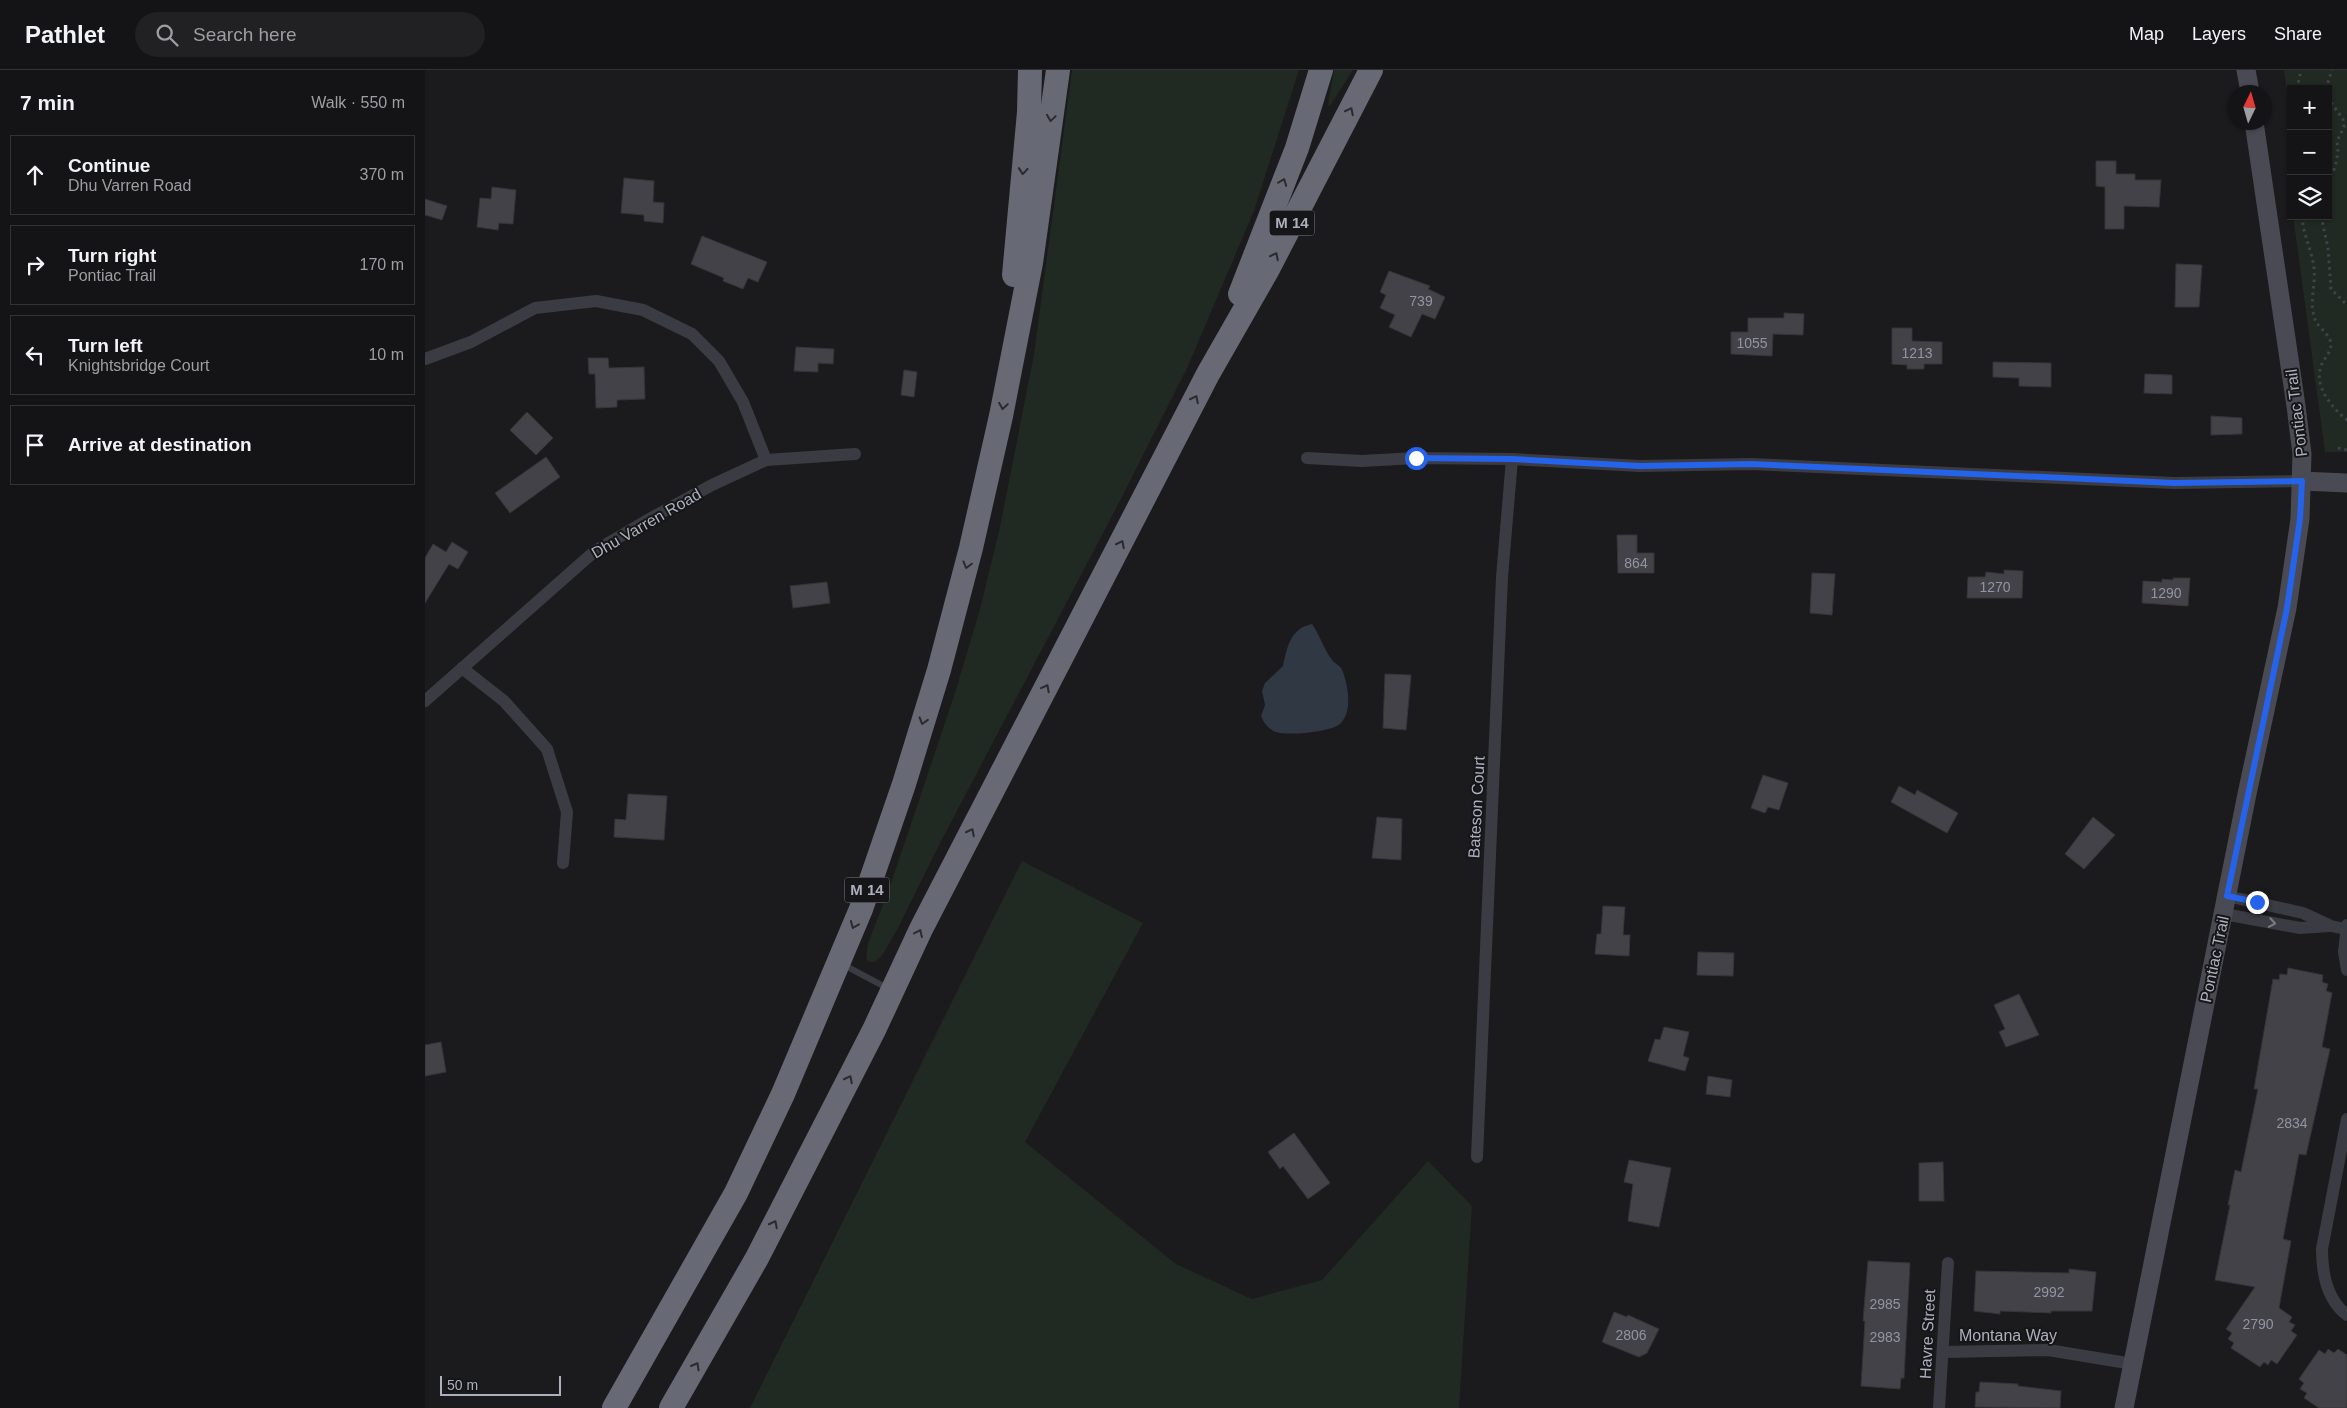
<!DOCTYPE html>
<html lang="en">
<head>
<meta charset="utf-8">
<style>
  :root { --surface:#141416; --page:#212123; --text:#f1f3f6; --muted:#9d9ea1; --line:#333335 }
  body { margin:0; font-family:Helvetica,sans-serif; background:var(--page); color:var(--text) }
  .controls { position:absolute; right:15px; top:15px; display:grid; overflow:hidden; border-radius:0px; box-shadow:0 1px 4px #0004 }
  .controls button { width:45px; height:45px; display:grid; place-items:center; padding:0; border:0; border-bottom:1px solid var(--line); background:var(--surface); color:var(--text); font:25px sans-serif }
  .compass { position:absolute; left:1802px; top:15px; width:45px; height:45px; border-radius:50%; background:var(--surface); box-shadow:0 1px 4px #0004; rotate:5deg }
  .scale { position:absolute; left:15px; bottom:12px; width:121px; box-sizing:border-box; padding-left:5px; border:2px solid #acb0be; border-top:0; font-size:14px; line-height:18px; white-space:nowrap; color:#acb0be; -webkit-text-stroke:4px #161518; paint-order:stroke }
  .stop { position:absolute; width:15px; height:15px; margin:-11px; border:4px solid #2563eb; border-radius:50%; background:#fff }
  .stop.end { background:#2563eb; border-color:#fff; box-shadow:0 1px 5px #0008 }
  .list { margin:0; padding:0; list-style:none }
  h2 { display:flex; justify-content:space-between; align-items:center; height:65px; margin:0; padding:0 20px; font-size:21px }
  h2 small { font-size:16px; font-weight:400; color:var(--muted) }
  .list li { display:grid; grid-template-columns:32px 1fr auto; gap:15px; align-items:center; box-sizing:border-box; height:80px; margin:0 10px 10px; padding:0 10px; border:1px solid var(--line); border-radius:0px }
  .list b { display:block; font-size:19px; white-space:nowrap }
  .list p { margin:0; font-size:16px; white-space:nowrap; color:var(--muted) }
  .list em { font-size:16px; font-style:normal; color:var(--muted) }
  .icon { flex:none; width:28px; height:28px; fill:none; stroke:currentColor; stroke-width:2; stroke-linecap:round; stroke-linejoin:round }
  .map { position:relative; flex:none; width:1922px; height:1338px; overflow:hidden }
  header { display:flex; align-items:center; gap:30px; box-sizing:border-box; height:70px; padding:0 25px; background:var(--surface); border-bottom:1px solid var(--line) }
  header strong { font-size:24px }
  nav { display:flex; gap:28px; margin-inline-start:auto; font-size:18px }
  .search { width:350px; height:45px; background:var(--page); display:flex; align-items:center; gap:12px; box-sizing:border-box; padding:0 18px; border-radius:28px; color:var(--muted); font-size:19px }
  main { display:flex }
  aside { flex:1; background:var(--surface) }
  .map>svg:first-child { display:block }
  .green { fill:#202922 }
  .water { fill:#2f3843 }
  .building { fill:#424248; stroke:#353439 }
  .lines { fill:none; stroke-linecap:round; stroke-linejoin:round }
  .path { stroke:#41434a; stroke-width:3; stroke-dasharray:2.5 4; stroke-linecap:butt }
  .lane { stroke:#3b3c43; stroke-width:6 }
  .street { stroke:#3b3c43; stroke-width:12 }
  .secondary { stroke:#494a53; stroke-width:19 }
  .highway { stroke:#676974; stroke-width:24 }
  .oneway { stroke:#2a2a2f }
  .oneway2 { stroke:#797c87 }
  .route { stroke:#2563eb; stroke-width:6 }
  .labels { text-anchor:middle; stroke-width:4; stroke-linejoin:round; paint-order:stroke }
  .number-label { font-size:14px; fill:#9294a0 }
  .shield { fill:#161518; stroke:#7f828c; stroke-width:1 }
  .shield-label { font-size:15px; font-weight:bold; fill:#acb0be }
  .street-label { font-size:16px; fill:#acb0be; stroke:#161518 }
</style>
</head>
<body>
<header>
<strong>Pathlet</strong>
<div class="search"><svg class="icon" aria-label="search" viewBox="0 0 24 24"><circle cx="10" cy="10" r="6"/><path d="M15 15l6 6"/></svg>Search here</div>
<nav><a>Map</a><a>Layers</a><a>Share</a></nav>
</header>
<main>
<aside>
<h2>7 min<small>Walk · 550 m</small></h2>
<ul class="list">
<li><svg class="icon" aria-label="ahead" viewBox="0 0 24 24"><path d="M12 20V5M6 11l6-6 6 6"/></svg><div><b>Continue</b><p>Dhu Varren Road</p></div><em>370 m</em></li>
<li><svg class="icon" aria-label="right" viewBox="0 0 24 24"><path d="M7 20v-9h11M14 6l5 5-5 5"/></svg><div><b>Turn right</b><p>Pontiac Trail</p></div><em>170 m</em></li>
<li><svg class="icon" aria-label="left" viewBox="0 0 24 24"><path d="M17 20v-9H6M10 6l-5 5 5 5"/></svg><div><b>Turn left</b><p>Knightsbridge Court</p></div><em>10 m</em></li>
<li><svg class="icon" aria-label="arrive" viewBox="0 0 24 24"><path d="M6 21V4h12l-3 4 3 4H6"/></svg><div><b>Arrive at destination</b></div></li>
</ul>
</aside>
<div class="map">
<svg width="1922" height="1338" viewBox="0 0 1922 1338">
  <rect width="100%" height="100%" fill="#1b1a1d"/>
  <!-- green -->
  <g class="green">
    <path d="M647,0h227l-45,141 -66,155 -67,133 -183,348 -40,81 -15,26 -8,8h-7l-2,-4 2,-15 21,-54 65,-193 26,-87 20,-82 34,-173z"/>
    <path d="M909,0h19l-23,36 -2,-1z"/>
    <path d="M1859,0h63v382h-22l-32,-236h35v-127h-37v30z"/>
    <path d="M597,791l121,62 -118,219 151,122 76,35 70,-19 106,-119 44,45 -13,202h-709z"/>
  </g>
  <!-- water -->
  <path class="water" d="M887,554c8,11 12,26 21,37 4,4 8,5 10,11 5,14 10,40 -3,52 -9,8 -52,12 -64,8 -7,-2 -13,-10 -15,-16l4,-11 -3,-14 3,-8 18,-17c4,-18 7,-38 29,-42z"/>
  <!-- building -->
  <g class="building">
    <path d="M1671,91h20v13h19v6h26l-2,27 -35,-1v23h-19v-42l-9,-1z"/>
    <path d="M199,108l30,3 -1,21 11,1 -1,20 -19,-2v-6l-23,-2z"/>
    <path d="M67,117l24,3 -3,34 -14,-1 -1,7 -21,-3 3,-29 11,1z"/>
    <path d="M0,129l22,7 -5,14 -17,-5z"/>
    <path d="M277,166l65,26 -9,20 -10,-4 -5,11 -20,-8 1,-3 -33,-14z"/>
    <path d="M1751,194l26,1 -3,42h-24z"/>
    <path d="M964,201l41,15 -2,3 17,8 -10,22 -13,-5 -11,23 -22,-10 6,-12 -15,-7 6,-13 -6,-3z"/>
    <path d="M1359,243l20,1 -1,21 -30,-1 -1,22 -41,-2v-22h17v-14h36z"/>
    <path d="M1467,258h20v13l30,1v22h-18v5h-17v-4l-15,-1z"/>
    <path d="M371,277l38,2 -1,15 -15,-1v9l-24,-1z"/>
    <path d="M163,288h20l1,10 35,-1 1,32 -28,1v7l-21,1 -1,-34h-6z"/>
    <path d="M1568,292l58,1v24l-32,-1v-8l-26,-1z"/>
    <path d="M479,300l13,2 -3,25 -13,-2z"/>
    <path d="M1720,304l27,1v19l-28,-1z"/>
    <path d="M102,342l26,26 -17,17 -26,-25z"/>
    <path d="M1786,346l31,2v16l-31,1z"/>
    <path d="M121,387l14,20 -50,36 -15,-20z"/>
    <path d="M1192,465h20v18h17v20h-36z"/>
    <path d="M27,472l16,10 -10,17 -9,-5 -24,39v-45l8,-14 13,8z"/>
    <path d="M1579,500l19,1 -1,27h-55l1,-21h17l1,-5 18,2z"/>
    <path d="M1387,503l23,1 -3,41 -22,-2z"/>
    <path d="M1748,508h17l-2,28 -46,-3 1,-22 19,1v-3l11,1z"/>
    <path d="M402,512l3,21 -37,5 -3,-22z"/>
    <path d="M960,604l26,1 -5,55 -23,-2z"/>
    <path d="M1338,705l25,8 -9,27 -11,-3 -3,6 -14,-5z"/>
    <path d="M1474,716l16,9 2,-5 41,23 -11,20 -56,-31z"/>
    <path d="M203,724l39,2 -3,44 -50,-3 1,-18 11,1z"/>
    <path d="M952,747l25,2 -1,41 -29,-2z"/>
    <path d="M1668,747l22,18 -31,34 -19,-15z"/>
    <path d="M1178,836l22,1 -2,28h7l-1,21 -34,-2 2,-20h4z"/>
    <path d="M1273,882l36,1 -1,23 -36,-1z"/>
    <path d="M1863,898l35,7 -1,7 6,2 -2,7 6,2 -10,54 8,2 -24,106 -7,-1 -16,85 8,2 -12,67 13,9 -3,5 6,3 -4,6 6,4 -20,29 -6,-4 -3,5 -4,-3 -4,5 -29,-19 3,-5 -6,-4 4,-6 -6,-4 29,-42 -40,-7 15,-75h-2l7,-35 6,2 17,-83h-4l19,-110 6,1 1,-6 7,1z"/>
    <path d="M1594,924l20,41 -33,12 -7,-15 6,-3 -11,-24z"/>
    <path d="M1239,957l25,5 -6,24 6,2 -4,13 -37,-10 7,-22 5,1z"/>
    <path d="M16,972l5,30 -21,4v-31z"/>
    <path d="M1283,1006l24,4 -2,17 -24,-3z"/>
    <path d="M869,1063l36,50 -22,16 -25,-33 -3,3 -12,-17z"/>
    <path d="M1204,1090l42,8 -12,59 -31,-6 5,-37 -9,-2z"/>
    <path d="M1518,1092l1,39h-25v-38z"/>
    <path d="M1443,1191l42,2 -6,115h-3l-1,11 -39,-3 4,-65h-2z"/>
    <path d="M1644,1199l27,3 -4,39h-41v2l-51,-2v3l-26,-3 2,-40 93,2z"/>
    <path d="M1189,1242l13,5 1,-2 31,14 -12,24 -8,4 -37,-15z"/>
    <path d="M1903,1279l6,4 4,-4 9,6v53h-28l-15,-10 3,-5 -7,-4 4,-6 -5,-4 20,-29 6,4z"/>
    <path d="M1555,1312l38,2v2l43,5 -1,17 -85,-1 1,-15h3z"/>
  </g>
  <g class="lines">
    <!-- path -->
    <g class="path">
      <path d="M1872,19l4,-19"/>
      <path d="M1903,19l-1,-4 5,-15"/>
      <path d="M1903,20l4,14 11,15 1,8 -7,14 1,11 -3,16 -7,10"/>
      <path d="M1877,146c1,18 10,35 12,52 2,18 -6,36 2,54 4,6 11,11 14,18 4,9 -5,17 -8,24 -10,21 10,44 25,56"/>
      <path d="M1896,146l7,32 3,41 16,16"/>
      <path d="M1913,378l9,2"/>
    </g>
    <!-- lane -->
    <path class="lane" d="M417,894l47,25"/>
    <!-- street -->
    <g class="street">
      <path d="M0,289l46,-17 64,-34 61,-7 47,9 49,24 27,27 24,41 23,58"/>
      <path d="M882,388l55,3 54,-3 96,1 128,7 111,-2 423,19 128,-2"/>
      <path d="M37,598l42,33 43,48 20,63 -4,51"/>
      <path d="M0,631l170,-150 58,-34 59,-32 54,-25 89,-6"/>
      <path d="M1802,826l76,17 28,13 14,3"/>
      <path d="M1799,844l76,14 30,-2"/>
      <path d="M1922,855l-3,27 3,18"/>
      <path d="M1922,1049l-25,130c0,24 5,51 25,66"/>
      <path d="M1052,1087l25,-580 10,-118"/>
      <path d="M1518,1282l105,-2 85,14"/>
      <path d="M1514,1338l9,-145"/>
    </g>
    <!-- secondary -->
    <g class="secondary">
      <path d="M1821,0l4,22"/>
      <path d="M1877,411l45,2"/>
      <path d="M1699,1338l123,-614 40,-186 13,-89 2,-65 -6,-48 -42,-284"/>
    </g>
    <!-- highway -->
    <g class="highway">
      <path d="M589,205l15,-163 1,-42"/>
      <path d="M815,224l57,-146 24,-78"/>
      <path d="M189,1338l122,-215 47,-99 78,-185 43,-125 35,-114 32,-122 30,-132 30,-153 27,-193"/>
      <path d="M246,1338l86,-150 117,-228 47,-101 287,-555 60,-105 103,-199"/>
    </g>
  </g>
  <!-- one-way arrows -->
  <defs><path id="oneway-chevron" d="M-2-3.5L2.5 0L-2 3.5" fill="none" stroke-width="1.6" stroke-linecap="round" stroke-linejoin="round" transform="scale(1.25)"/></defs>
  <g class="oneway">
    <use href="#oneway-chevron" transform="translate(925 41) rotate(-63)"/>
    <use href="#oneway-chevron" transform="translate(626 48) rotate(98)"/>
    <use href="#oneway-chevron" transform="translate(598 101) rotate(95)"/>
    <use href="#oneway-chevron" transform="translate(858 112) rotate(-69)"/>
    <use href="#oneway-chevron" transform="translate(850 186) rotate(-63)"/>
    <use href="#oneway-chevron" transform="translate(770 329) rotate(-63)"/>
    <use href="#oneway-chevron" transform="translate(578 336) rotate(99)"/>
    <use href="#oneway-chevron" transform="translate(696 474) rotate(-63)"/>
    <use href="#oneway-chevron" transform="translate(542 495) rotate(105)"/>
    <use href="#oneway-chevron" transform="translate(621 618) rotate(-62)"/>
    <use href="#oneway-chevron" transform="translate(498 651) rotate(107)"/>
    <use href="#oneway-chevron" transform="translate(546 762) rotate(-63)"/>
    <use href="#oneway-chevron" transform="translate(429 855) rotate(112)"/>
    <use href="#oneway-chevron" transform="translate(494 863) rotate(-65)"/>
    <use href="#oneway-chevron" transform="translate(424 1009) rotate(-63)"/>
    <use href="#oneway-chevron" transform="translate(349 1154) rotate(-63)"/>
    <use href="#oneway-chevron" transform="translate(271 1296) rotate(-60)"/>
  </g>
  <use class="oneway2" href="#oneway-chevron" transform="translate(1847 853) rotate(10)"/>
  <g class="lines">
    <!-- route -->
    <path class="route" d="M991,388l96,1 128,7 111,-2 423,19 128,-2 -2,38 -13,89 -60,288 30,6"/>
  </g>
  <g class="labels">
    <!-- number labels -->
    <g class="number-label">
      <text x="996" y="236">739</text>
      <text x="1327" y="278">1055</text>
      <text x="1492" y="288">1213</text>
      <text x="1211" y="498">864</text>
      <text x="1570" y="522">1270</text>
      <text x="1741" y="528">1290</text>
      <text x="1867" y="1058">2834</text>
      <text x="1624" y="1227">2992</text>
      <text x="1460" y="1239">2985</text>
      <text x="1833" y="1259">2790</text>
      <text x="1206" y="1270">2806</text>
      <text x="1460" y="1272">2983</text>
    </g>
    <!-- shield labels -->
    <g class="shield">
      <rect x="844.5" y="140.5" width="45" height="25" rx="4"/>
      <rect x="419.5" y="807.5" width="45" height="25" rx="4"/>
    </g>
    <g class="shield-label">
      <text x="867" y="158">M 14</text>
      <text x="442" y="825">M 14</text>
    </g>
    <!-- street labels -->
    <g class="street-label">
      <text transform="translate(1871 343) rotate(-97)" y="6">Pontiac Trail</text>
      <text transform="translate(221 453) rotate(-30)" y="6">Dhu Varren Road</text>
      <text transform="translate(1051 737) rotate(-87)" y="6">Bateson Court</text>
      <text transform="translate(1789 889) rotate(-78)" y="6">Pontiac Trail</text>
      <text transform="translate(1502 1264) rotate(-87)" y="6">Havre Street</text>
      <text x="1583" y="1271">Montana Way</text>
    </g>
  </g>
</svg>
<div class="controls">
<button>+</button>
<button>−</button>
<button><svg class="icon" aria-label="layers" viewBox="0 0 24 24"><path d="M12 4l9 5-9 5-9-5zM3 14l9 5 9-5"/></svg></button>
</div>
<svg class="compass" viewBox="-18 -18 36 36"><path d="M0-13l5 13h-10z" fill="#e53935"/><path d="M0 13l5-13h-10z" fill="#9d9ea1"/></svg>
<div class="scale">50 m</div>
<div class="stop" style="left:991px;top:388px"></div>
<div class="stop end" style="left:1832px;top:832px"></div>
</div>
</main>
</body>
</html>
